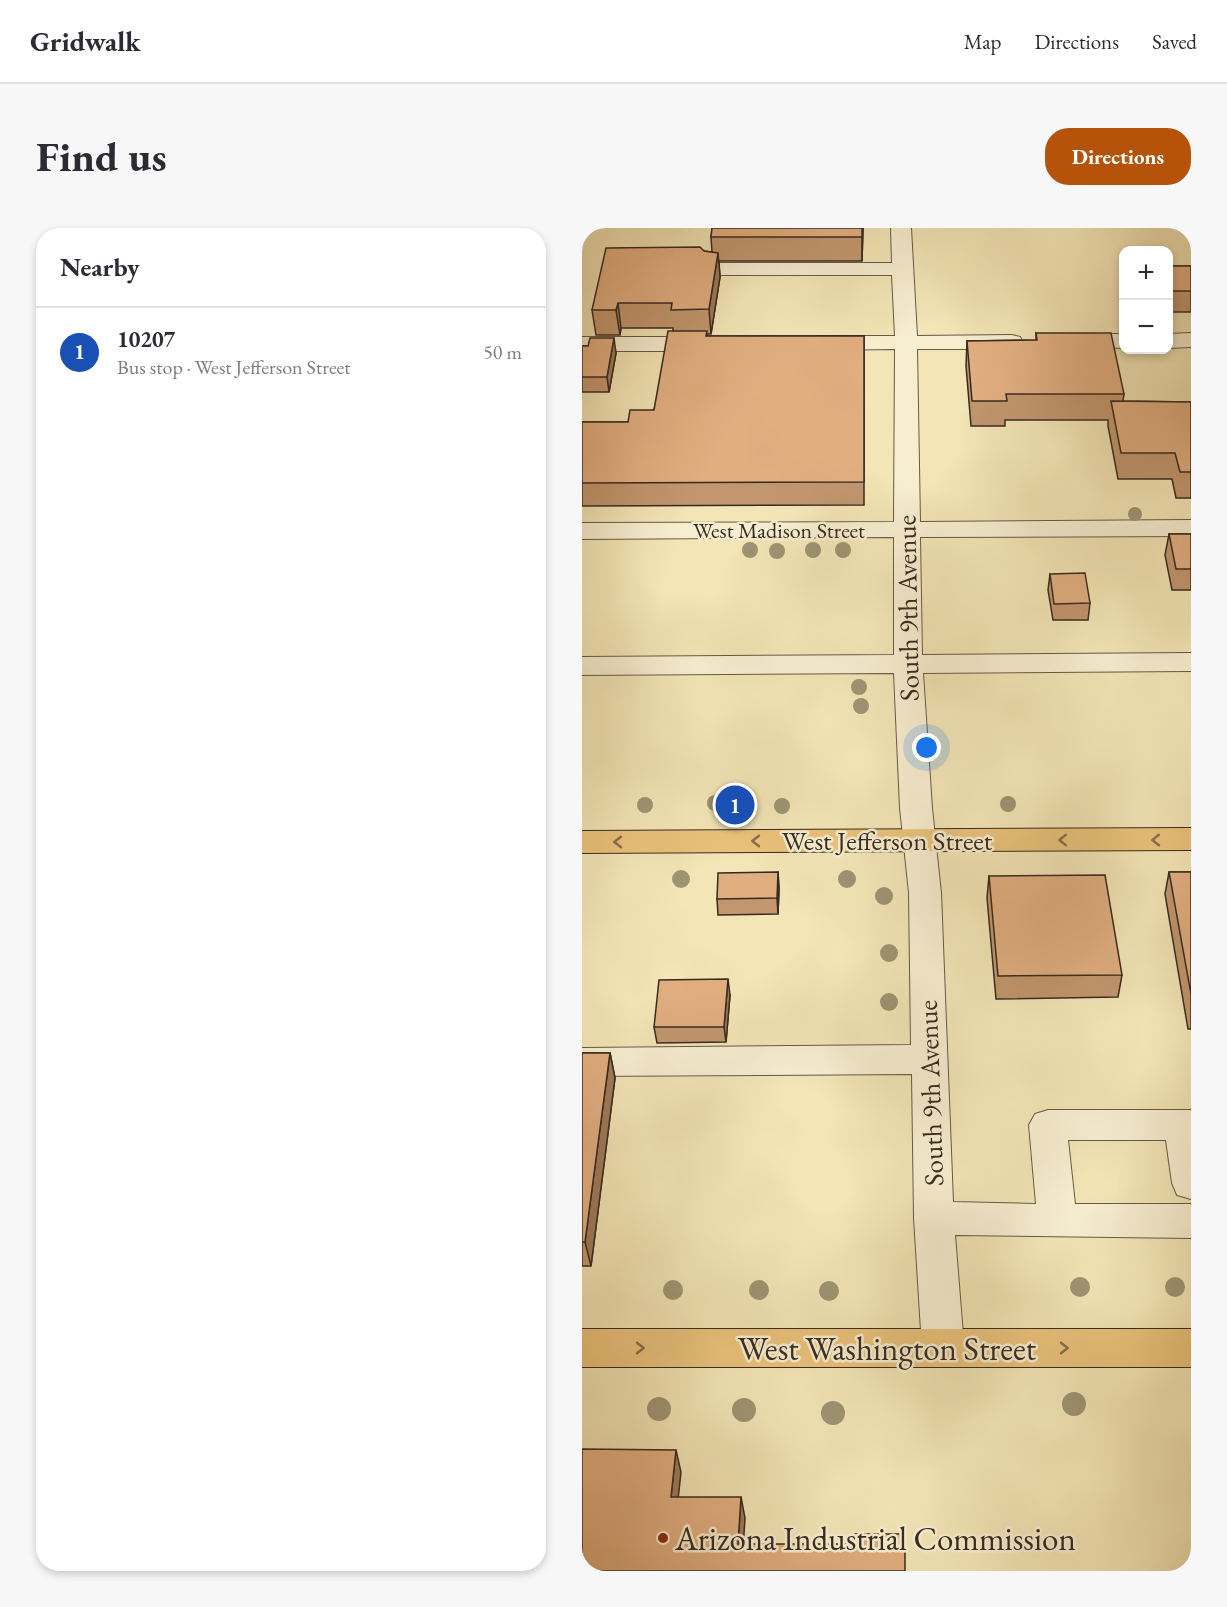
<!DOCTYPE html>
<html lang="en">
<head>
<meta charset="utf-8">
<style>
  :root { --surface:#fff; --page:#f7f7f7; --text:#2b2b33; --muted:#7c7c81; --line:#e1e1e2; --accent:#b45309 }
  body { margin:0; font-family:"EB Garamond",serif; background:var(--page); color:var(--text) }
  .controls { position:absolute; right:18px; top:18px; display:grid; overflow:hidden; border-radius:12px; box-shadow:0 3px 9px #0003 }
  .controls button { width:54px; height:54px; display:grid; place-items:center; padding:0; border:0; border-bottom:2px solid var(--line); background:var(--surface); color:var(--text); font:30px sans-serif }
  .you { position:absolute; left:345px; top:520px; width:21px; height:21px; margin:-15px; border:4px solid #fff; border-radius:50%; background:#1a73e8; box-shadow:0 0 0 9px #1a73e833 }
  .badge { display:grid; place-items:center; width:39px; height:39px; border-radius:50%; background:var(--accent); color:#fff; font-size:20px; font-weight:700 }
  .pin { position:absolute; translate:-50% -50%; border:3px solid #fff; box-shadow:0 2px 6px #0006 }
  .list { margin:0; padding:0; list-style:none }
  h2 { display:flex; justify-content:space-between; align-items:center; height:78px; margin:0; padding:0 24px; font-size:26px }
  h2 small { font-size:20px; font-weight:400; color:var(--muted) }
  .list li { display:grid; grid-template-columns:39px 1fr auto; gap:18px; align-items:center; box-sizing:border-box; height:90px; padding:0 24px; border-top:2px solid var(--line) }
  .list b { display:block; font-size:22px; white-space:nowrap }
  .list p { margin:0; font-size:20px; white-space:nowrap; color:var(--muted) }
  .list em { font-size:20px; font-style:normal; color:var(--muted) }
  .map { position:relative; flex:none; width:609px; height:1343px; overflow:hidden; border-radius:24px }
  header { display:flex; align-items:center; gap:36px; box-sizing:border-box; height:84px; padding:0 30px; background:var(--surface); border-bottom:2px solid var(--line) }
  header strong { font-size:28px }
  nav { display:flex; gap:33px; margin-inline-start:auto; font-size:21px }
  .intro { display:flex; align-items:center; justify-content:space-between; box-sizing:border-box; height:144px; padding:0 36px }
  h1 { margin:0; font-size:42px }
  .button { padding:15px 27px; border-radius:24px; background:var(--accent); color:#fff; font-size:21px; font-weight:700 }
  main { display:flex; gap:36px; padding:0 36px }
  aside { flex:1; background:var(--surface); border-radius:24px; box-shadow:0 3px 9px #0003 }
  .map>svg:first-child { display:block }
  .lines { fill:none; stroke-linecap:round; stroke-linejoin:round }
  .minor-casing { stroke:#655a47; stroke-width:2 }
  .major-casing { stroke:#362b22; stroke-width:2 }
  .minor { fill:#f7eed0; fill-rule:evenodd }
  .major { fill:#eac27b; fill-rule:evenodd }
  .tree { fill:#9e9473 }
  .wall { fill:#c2966e; stroke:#362b22; stroke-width:1.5 }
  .shaded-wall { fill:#9e7a5a; stroke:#362b22; stroke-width:1.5 }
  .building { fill:#e1ae80; stroke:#362b22; stroke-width:1.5 }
  .oneway { stroke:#876f4a }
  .poi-dot { fill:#8f2418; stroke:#f7eed0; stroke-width:2 }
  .labels { text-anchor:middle; stroke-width:5; stroke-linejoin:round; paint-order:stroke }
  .far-street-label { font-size:22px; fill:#362b22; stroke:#f7eed0 }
  .street-label { font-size:27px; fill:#362b22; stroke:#f7eed0 }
  .near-street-label { font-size:33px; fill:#362b22; stroke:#f7eed0 }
  .near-poi-label { font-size:33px; fill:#362b22; stroke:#f7eed0; text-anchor:start }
</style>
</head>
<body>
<header>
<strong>Gridwalk</strong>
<nav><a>Map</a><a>Directions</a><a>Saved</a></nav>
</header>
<div class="intro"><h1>Find us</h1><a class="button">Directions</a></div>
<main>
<aside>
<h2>Nearby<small></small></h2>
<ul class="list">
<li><span class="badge" style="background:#1a4fb4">1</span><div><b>10207</b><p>Bus stop · West Jefferson Street</p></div><em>50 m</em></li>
</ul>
</aside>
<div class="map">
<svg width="609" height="1343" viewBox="0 0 609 1343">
  <rect width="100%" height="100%" fill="#f3e5b6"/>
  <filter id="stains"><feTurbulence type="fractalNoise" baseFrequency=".00333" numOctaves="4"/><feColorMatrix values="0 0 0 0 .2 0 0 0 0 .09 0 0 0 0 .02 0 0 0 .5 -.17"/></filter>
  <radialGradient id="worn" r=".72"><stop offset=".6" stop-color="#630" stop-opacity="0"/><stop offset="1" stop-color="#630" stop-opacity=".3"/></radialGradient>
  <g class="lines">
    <defs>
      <g id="minor">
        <path d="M309,0h20l6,108 95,-1 8,2 3,5 -3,5 -8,2h-95l3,173 271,-2v16l-271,1 2,118 269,-2v18l-268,2 9,135 9,85 12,309 83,2 -7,-79 6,-11 13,-4h143v89l-14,-4 -5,-12 -6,-43h-98l7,64h116v34l-236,-3 9,112 -6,13 -15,6 -15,-6 -6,-13 -8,-129 -2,-144 -330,2v-28l329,-3 -2,-152 -9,-85 -6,-135 -312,2v-18l312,-2v-118l-312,2v-16l312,-1 1,-173 -77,1 -8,-2 -3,-5 3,-5 8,-2h77l-3,-61h-178l-7,-2 -4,-4 4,-4 7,-2h178z"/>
        <path d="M609,105v14l-23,1v-14z"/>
        <path d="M485,106h57v14l-65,-2 -3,-5 3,-5z"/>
        <path d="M0,109h127l8,2 3,5 -3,5 -8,2h-127z"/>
      </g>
      <g id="major">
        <path d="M609,600v22l-609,3v-22z"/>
        <rect x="0" y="1101" width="609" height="38"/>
      </g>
    </defs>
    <!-- minor casing -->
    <use href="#minor" class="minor-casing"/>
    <!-- major casing -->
    <use href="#major" class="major-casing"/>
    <!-- minor -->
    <use href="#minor" class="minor"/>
    <!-- major -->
    <use href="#major" class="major"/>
  </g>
  <!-- trees -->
  <g class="tree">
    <circle cx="553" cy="286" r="7"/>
    <circle cx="168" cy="322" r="8"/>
    <circle cx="231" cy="322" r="8"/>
    <circle cx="261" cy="322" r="8"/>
    <circle cx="195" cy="323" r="8"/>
    <circle cx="277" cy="459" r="8"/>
    <circle cx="279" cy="478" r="8"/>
    <circle cx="133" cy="575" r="8"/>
    <circle cx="426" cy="576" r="8"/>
    <circle cx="63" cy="577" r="8"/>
    <circle cx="200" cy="578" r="8"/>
    <circle cx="99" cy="651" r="9"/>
    <circle cx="265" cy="651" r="9"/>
    <circle cx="302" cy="668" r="9"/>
    <circle cx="307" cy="725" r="9"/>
    <circle cx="307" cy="774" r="9"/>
    <circle cx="498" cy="1059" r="10"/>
    <circle cx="593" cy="1059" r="10"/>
    <circle cx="91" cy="1062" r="10"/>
    <circle cx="177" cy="1062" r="10"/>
    <circle cx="247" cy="1063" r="10"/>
    <circle cx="492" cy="1176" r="12"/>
    <circle cx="77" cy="1181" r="12"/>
    <circle cx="162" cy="1182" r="12"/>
    <circle cx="251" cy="1185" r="12"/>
  </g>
  <!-- wall -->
  <g class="wall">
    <path d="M130,0h151l-1,33h-143l1,16 -9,57h-4v2h157v169l-282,1v-84h46l26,-12 19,-79v-3h-52l-1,7h-24l-4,-25 112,-59 8,1 -1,-15z"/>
    <rect x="586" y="38" width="23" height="46"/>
    <path d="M454,105l88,61 -1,7 68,1v96h-15l-4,-19h-54l-10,-53v-6h-103v6h-34l-5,-60 1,-25 69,-1z"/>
    <path d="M0,118h6l28,7 -7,39h-27z"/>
    <path d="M587,306h22v56h-19l-7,-35z"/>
    <path d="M468,346l40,29 -2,17h-35l-5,-30z"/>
    <path d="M196,644l1,17 -1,25 -60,1 -1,-16z"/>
    <path d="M587,644h22v157h-3l-23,-135z"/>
    <path d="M407,648l133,99 -4,22 -122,2 -9,-101z"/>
    <path d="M148,767l-4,47 -69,1 -3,-16z"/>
    <path d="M0,825h28l5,25 -24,188h-9z"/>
  </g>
  <!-- shaded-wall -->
  <g class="shaded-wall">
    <path d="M280,0h1l-1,33z"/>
    <path d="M136,25l2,24 -9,57 -2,-25z"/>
    <path d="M36,75l3,25 -1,7 -4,-25z"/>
    <path d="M32,110l2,15 -7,39 -2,-15z"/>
    <path d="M196,644l1,17 -1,25 -1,-16z"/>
    <path d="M146,751l2,16 -4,47 -2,-15z"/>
    <path d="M28,825l5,25 -24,188 -6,-24z"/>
    <path d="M94,1222l5,22 -5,46 -5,-21z"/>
    <path d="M159,1269l4,21 -3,47 -4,-21z"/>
  </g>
  <!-- building -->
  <g class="building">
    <path d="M130,0h150v9h-151z"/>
    <path d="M118,19l4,4 14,2 -9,56 -38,1 1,-7h-54l-2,7h-24l14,-62z"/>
    <rect x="586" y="38" width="23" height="25"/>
    <path d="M86,103h39l-1,5h158v146l-282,1v-61h46l2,-12h24z"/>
    <path d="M454,105h75l13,61h-118l1,7h-35l-5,-60 70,-1z"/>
    <path d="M8,110h24l-7,39h-25v-31h6z"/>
    <path d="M529,173l80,1v70h-11l-5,-19h-54z"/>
    <path d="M587,306h22v35h-15z"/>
    <path d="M503,345l5,30 -36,1 -4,-30z"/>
    <path d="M196,644l-1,26 -60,1 1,-26z"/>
    <path d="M587,644h22v122z"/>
    <path d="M523,647l17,100 -124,1 -9,-100z"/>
    <path d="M146,751l-4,48h-70l5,-47z"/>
    <path d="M0,825h28l-25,189h-3z"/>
    <path d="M0,1221l94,1 -5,47h70l-3,47h117v-10h50v37h-323z"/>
  </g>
  <!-- one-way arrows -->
  <defs><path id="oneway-chevron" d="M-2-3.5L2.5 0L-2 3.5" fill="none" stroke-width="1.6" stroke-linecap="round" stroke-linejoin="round" transform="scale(1.5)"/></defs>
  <g class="oneway">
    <use href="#oneway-chevron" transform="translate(481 612) rotate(180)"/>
    <use href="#oneway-chevron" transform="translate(574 612) rotate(179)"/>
    <use href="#oneway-chevron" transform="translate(174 613) rotate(180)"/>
    <use href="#oneway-chevron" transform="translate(36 614) rotate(180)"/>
    <use href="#oneway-chevron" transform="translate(58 1120)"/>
    <use href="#oneway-chevron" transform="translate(482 1120)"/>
  </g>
  <!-- markers -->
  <circle class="poi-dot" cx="81" cy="1310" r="6"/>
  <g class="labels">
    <!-- far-street labels -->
    <g class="far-street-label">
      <text x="197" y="310">West Madison Street</text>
    </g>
    <!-- street labels -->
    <g class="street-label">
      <text transform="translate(326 380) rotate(-91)" y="9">South 9th Avenue</text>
      <text x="305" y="622">West Jefferson Street</text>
      <text transform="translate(349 865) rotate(-92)" y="9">South 9th Avenue</text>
    </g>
    <!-- near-street labels -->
    <g class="near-street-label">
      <text x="305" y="1132">West Washington Street</text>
    </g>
    <!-- near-poi labels -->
    <g class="near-poi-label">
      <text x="93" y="1322">Arizona Industrial Commission</text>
    </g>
  </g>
  <rect width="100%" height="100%" filter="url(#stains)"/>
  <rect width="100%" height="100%" fill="url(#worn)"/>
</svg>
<div class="controls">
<button>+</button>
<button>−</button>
</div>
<div class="you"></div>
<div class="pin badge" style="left:153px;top:577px;background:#1a4fb4">1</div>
</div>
</main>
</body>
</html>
